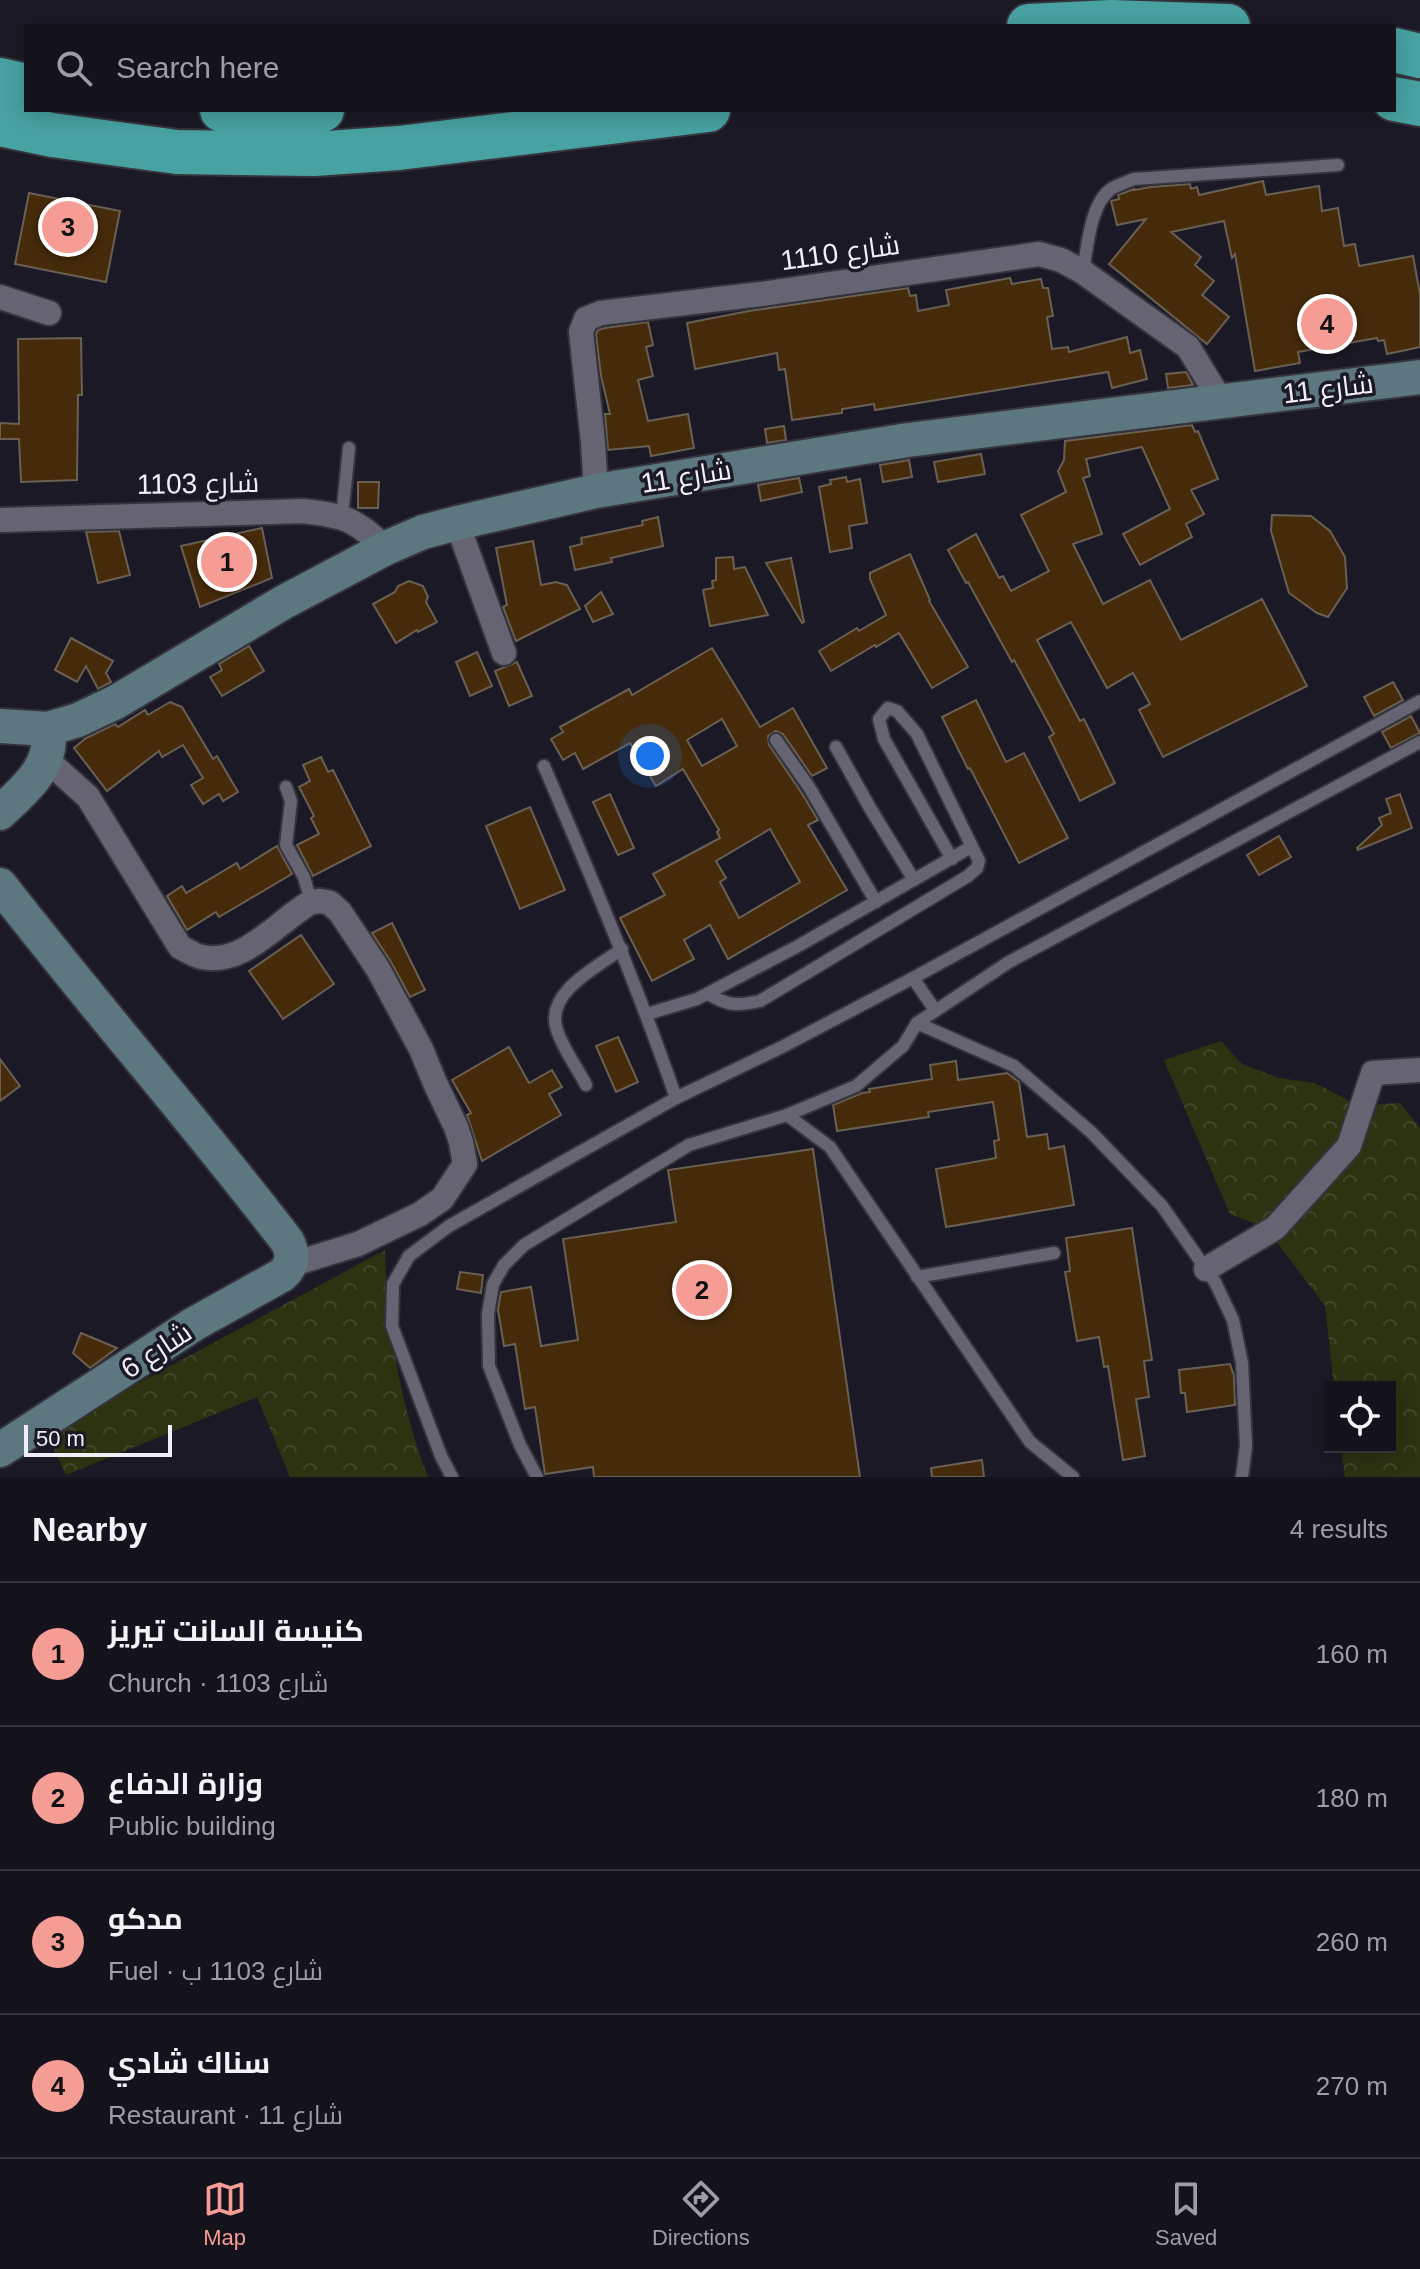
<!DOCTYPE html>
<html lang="en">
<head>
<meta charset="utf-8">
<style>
  :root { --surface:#14131c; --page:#1d1c25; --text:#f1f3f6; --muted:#9d9ea3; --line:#33323b; --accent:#f59c95 }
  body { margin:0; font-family:Arial,Cairo,sans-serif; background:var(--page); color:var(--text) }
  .controls { position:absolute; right:24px; bottom:24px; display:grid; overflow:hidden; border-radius:0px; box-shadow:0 4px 20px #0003 }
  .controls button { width:72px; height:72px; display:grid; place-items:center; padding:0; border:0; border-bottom:2px solid var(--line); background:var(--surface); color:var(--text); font:40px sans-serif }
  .scale { position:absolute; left:24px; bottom:20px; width:148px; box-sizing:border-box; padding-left:8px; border:4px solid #f0eff7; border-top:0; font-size:22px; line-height:28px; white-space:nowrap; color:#f0eff7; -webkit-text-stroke:6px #1b1925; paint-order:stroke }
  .you { position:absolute; left:650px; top:756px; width:28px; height:28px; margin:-20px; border:6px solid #fff; border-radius:50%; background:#1a73e8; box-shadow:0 0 0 12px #1a73e833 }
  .badge { display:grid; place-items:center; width:52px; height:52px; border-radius:50%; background:var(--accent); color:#111; font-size:26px; font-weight:700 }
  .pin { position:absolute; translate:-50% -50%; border:4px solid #fff; box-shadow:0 2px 8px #0006 }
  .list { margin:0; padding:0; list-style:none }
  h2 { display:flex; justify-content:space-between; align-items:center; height:104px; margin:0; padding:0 32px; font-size:34px }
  h2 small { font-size:26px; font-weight:400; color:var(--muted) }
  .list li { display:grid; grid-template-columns:52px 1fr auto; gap:24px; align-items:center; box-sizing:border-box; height:144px; padding:0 32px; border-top:2px solid var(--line) }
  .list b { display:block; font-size:30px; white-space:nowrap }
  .list p { margin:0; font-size:26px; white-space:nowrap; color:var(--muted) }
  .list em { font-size:26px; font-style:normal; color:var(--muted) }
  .icon { flex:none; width:44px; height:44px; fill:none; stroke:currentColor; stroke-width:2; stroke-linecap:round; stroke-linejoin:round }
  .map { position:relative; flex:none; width:1420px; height:1477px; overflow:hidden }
  .search { position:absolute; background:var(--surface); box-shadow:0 4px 20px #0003; left:24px; right:24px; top:24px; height:88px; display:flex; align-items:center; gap:20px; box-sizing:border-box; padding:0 28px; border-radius:0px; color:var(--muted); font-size:30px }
  .sheet { height:680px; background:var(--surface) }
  nav { display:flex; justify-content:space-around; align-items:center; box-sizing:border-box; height:112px; border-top:2px solid var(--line); background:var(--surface); font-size:22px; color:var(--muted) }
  nav a { display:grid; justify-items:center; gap:4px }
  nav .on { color:var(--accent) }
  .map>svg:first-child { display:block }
  .forest { fill:url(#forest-crowns) }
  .building { fill:#462b0b; stroke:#6a5f53; stroke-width:2; fill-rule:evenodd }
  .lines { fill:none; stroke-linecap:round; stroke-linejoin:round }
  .lane-casing { stroke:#35343d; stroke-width:16 }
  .street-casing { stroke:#35343d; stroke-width:28 }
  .secondary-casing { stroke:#35343d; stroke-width:38 }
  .highway-casing { stroke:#35343d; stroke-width:48 }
  .lane { stroke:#666473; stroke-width:12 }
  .street { stroke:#666473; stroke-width:24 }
  .secondary { stroke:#5d7781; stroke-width:34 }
  .highway { stroke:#48a2a2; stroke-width:44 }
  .labels { text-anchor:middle; stroke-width:7; stroke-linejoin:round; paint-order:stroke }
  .street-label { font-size:28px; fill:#f0eff7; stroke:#1b1925 }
</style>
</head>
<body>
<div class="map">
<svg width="1420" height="1477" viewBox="0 0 1420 1477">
  <defs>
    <pattern id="forest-crowns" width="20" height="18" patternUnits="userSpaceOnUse" patternTransform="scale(2)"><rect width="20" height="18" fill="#2d3211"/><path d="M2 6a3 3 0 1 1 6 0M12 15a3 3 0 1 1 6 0" fill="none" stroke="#424629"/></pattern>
  </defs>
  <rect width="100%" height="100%" fill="#1b1925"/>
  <!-- forest -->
  <g class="forest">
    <path d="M1221,1041l21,23 37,14 36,5 31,16 20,20 13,-15 21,-1 20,25v349h-75l-4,-30h49v-60h-56l-9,-81 -59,-78 -36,-14 -66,-154z"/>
    <path d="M385,1250c2,79 15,153 43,227h-138l-33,-80 -191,78 -20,-42z"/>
  </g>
  <!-- building -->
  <g class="building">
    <path d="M1263,181l3,14 53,-9 3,25 16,-3 6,38 11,-2 4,22 54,-10 7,38v53l-33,7 -3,-14 -6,1 -1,-3 -79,14 2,11 -45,8 -20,-117 -3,4 -8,-37 -53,11 30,25 -6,8 19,16 -12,14 27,22 -22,27 -98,-80 37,-45 -29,6 -6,-24 8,-2 -1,-4 16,-6v1l17,-3 39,-3 1,5 6,-2 2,8z"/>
    <path d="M29,193l91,18 -14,71 -91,-18z"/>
    <path d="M1010,278l2,6 29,-5 2,9h5l5,28 -6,1 5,32 16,-2 1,5 58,-15 3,16 10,-3 7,29 -35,9 -4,-16 -233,38 -1,-6 -32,5v4l-50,7 -7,-51 -6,1 -2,-17 -82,16 -8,-46 62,-12 159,-23 2,8 6,-1 2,16 31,-6 -3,-15z"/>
    <path d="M648,322l5,23 -7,2 7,29 -15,4 10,41 40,-7 6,34 -43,8 -2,-10 -41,4 -3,-36h5l-9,-38 -5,-42 2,-4 7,-2z"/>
    <path d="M81,338l1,57h-4l-1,85 -56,2 -2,-43h-19v-16l19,1 -1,-85z"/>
    <path d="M1186,372l7,13 -25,3 -2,-14z"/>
    <path d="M1192,425l3,7 3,-1 20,48 -27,11 13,24 -18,10 6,13 -52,28 -17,-31 47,-25 -28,-62 -56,12 4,17 -7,2 19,56 -29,10 30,60 47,-24 31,60 81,-41 45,87 -144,71 -24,-47 11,-6 -17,-31 -26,15 -36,-66 -34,18 43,81 4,-2 31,64 -35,18 -31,-64 5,-3 -40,-74 -2,2 -44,-80 -2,1 -18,-33 28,-16 23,44 4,-2 8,15 38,-20 -28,-56 45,-23 -8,-21 6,-11 1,-19z"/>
    <path d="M784,426l2,14 -19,3 -2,-14z"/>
    <path d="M981,454l4,20 -47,8 -4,-20z"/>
    <path d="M909,460l3,17 -29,5 -3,-17z"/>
    <path d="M846,477l1,5 13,-3 7,44 -18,3 3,22 -22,4 -11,-65 12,-3 -1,-4z"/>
    <path d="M799,478l3,14 -41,9 -3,-16z"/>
    <path d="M358,482h21l-1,26h-20z"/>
    <path d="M1272,515l39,1 19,15 15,26 2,31 -19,29 -11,-4 -28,-20 -18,-62z"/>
    <path d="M658,517l5,29 -52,12 1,4 -37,8 -5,-23 12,-3 -1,-6 62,-13 -1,-4z"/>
    <path d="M262,528l10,50 -72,29 -19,-61z"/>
    <path d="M119,531l11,44 -32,8 -12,-51z"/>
    <path d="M533,541l8,44 15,-3 11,3 13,24 -64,32 -13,-34 4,-2 -11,-57z"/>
    <path d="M910,554l20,46 -1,1 39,66 -36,21 -33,-55 -23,14 -1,-2 -44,26 -12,-20 38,-23 2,3 27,-16 -16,-36v-6z"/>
    <path d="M733,557l1,12 11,-2 23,48 -58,11 -7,-36 10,-2 -1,-7 4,-1v-22z"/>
    <path d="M791,558l13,64 -2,1 -36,-60z"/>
    <path d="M409,581l14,5 5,11 -2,5 11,20 -19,10 -1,-2 -21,13 -23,-39 22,-12 3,-6z"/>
    <path d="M601,592l12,22 -20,8 -8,-16z"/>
    <path d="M71,638l42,23 -7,12 5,9 -13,7 -12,-23 -9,16 -22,-12z"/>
    <path d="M249,646l15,25 -42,25 -12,-19 12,-7 -3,-6z"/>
    <path d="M712,648l48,79 33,-19 34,60 -15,8 -29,-42 -7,-3 -8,5 1,9 32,47 17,28 -10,5 39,65 -119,69 -18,-34 -26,15 10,19 -42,22 -32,-63 45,-23 -12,-21 67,-36 -3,-6 2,-2 -36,-61 -27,17 -26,-43 -47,26 -8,-16 -12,7 -12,-21 12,-7 -3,-5 69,-38 3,6zM722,719l15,27 -35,20 -15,-26zM770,829l30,53 -61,36 -19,-36 6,-4 -10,-17z"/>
    <path d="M477,652l15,34 -22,10 -14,-34z"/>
    <path d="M517,662l15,34 -23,10 -14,-35z"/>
    <path d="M1393,682l10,18 -29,16 -10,-19z"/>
    <path d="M976,700l30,62 18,-9 44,85 -49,25 -49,-95 -2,1 -26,-52z"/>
    <path d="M170,702l12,5 31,52 4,-3 21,36 -15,9 -4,-7 -16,10 -12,-19 12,-7 -20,-33 -21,12 -3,-6 -52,40 -33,-43 12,-10 29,-14 3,3 27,-17 3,5z"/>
    <path d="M1411,716l9,17 -29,15 -9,-16z"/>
    <path d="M321,757l7,15 5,-2 38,76 -58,30 -16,-31 22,-11 -8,-16 3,-2 -15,-29 11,-6 -7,-16z"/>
    <path d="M610,794l24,54 -16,7 -25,-53z"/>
    <path d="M1400,794l12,34 -54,22 -1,-2 25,-23 -3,-7 12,-5 -5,-14z"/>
    <path d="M530,807l35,83 -45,19 -34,-83z"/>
    <path d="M1279,836l12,21 -32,18 -12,-20z"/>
    <path d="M277,846l15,28 -73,43 -3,-5 -29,18 -20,-34 15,-10 4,7 51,-30 3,6z"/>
    <path d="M392,923l33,67 -15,7 -19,-35 -19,-29z"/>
    <path d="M301,935l33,49 -51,35 -34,-48z"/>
    <path d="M618,1037l20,45 -22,10 -20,-46z"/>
    <path d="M509,1047l20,36 23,-13 10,17 -13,7 12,21 -79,46 -15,-46 4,-2 -19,-33z"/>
    <path d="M0,1059l20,27 -20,15z"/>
    <path d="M956,1061l2,19 49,-7 12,9 8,55 20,-3 2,15 15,-3 10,59 -128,22 -10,-58 60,-11 -2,-17 5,-1 -6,-38 -65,10 1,5 -92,14 -4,-26 29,-12 8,-1 -1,-3 63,-10 -2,-14z"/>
    <path d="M813,1149l47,328h-266l-1,-10 -48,7 -10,-67 -10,2 -10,-65 -11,2 -6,-36 3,-18 30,-5 10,59 37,-6 -15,-101 113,-17 -8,-52z"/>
    <path d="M1132,1228l20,132 -8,1 5,36 -13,2 9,57 -22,4 -15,-94 -4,1 -5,-30 -22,4 -12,-69 5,-1 -4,-33z"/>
    <path d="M460,1272l23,3 -2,18 -24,-4z"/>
    <path d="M81,1333l36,15 -27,20 -17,-15z"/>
    <path d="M1230,1364l4,12 1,29 -48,7 -2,-19h-4l-2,-23z"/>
    <path d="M982,1460l2,17h-52l-1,-9z"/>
  </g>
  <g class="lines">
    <defs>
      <g id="lane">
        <path d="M1083,272c4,-23 7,-68 28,-83 6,-4 16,-7 23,-10l204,-14"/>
        <path d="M342,517l7,-69"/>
        <path d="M776,740l33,47 67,115"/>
        <path d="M836,747l34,61 44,72"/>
        <path d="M544,766c47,110 93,219 132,332"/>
        <path d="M286,787l5,14 -5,44 18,32 7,25"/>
        <path d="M913,978l22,32"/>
        <path d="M708,994c21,12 28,12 52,7l208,-125 9,-8 2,-7 -62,-127 -20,-23 -9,-3 -9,11 5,20 68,120"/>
        <path d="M647,1014l50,-15 101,-53 173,-99"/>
        <path d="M917,1023l97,43 77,66 71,74 53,76 18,38 9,43 4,83 -4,31"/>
        <path d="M586,1085c-9,-18 -23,-36 -29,-55 -13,-37 40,-63 65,-81"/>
        <path d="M787,1115l69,-29 47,-40 14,-23 92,-61 411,-220"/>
        <path d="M917,1277l137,-24"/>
        <path d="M452,1477l-11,-21 -49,-130 1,-42 16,-28 40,-30 227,-128 106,-51 131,-69 507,-277"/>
        <path d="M537,1477l-17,-32 -31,-79 -1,-52 5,-30 11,-19 20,-20 165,-100 98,-30 43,32 200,295 43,35"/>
      </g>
      <g id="street">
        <path d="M0,297l49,16"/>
        <path d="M596,491l-3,-49 -12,-110 5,-13 15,-6 160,-19 278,-40 22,6 22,12 105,75 33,54"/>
        <path d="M0,520l303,-9c44,5 50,8 83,37"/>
        <path d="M457,523l47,130"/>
        <path d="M45,762l12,7 31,28 92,150c7,3 14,9 22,10 42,9 76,-36 109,-55l10,-1 9,2 10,9 38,57 43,80 14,34 21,44 5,15 4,22 -23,35 -22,15 -62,30 -68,21"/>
        <path d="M1206,1269l69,-41 74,-82 24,-73 47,-3"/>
      </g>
      <g id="secondary">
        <path d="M0,726l48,3 30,-9 38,-18 168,-100 102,-54 37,-16 34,-9 139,-32 312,-51 512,-63"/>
        <path d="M0,813c25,-24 54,-46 48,-84"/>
        <path d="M0,885c94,121 194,235 287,356 7,13 6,24 -5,34l-88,49 -194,126"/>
      </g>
      <g id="highway">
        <path d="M1029,26l82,-4 117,4"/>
        <path d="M1394,50l26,6"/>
        <path d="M0,80l26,6"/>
        <path d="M1394,99l26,5"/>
        <path d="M222,110h100"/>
        <path d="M0,124l52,11 125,17 137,2 85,-6 309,-38"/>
      </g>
    </defs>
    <!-- lane casing -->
    <use href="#lane" class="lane-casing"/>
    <!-- street casing -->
    <use href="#street" class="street-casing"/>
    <!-- secondary casing -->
    <use href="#secondary" class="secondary-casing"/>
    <!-- highway casing -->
    <use href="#highway" class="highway-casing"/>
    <!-- lane -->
    <use href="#lane" class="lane"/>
    <!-- street -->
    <use href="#street" class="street"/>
    <!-- secondary -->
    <use href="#secondary" class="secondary"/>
    <!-- highway -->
    <use href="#highway" class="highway"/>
  </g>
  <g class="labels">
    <!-- street labels -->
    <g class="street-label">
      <text transform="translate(840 252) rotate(-8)" y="10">شارع 1110</text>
      <text transform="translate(1328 388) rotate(-7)" y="10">شارع 11</text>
      <text transform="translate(686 476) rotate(-9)" y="10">شارع 11</text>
      <text transform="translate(198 483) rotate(-1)" y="10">شارع 1103</text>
      <text transform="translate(156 1350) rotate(-33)" y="10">شارع 6</text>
    </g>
  </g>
</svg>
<div class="controls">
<button><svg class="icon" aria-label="locate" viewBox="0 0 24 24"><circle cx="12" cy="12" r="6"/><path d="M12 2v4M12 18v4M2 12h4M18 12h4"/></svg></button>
</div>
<div class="scale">50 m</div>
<div class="you"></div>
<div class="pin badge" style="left:227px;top:562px">1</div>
<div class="pin badge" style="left:702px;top:1290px">2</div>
<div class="pin badge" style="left:68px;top:227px">3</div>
<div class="pin badge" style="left:1327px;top:324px">4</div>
<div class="search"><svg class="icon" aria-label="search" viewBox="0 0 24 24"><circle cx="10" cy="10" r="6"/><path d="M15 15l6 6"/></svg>Search here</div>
</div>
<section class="sheet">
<h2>Nearby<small>4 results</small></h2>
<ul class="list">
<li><span class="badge">1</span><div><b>كنيسة السانت تيريز</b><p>Church · شارع 1103</p></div><em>160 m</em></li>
<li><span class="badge">2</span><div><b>وزارة الدفاع</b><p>Public building</p></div><em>180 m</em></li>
<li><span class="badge">3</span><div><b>مدكو</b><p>Fuel · شارع 1103 ب</p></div><em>260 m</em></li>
<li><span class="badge">4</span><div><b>سناك شادي</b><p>Restaurant · شارع 11</p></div><em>270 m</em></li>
</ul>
</section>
<nav>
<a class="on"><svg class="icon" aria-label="map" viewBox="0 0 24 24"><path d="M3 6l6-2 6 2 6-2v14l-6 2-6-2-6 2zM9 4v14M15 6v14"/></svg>Map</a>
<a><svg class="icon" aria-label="directions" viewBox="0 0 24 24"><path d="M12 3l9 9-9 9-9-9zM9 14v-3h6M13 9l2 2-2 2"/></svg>Directions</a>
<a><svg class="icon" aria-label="saved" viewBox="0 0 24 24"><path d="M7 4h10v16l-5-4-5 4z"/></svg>Saved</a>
</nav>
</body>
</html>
